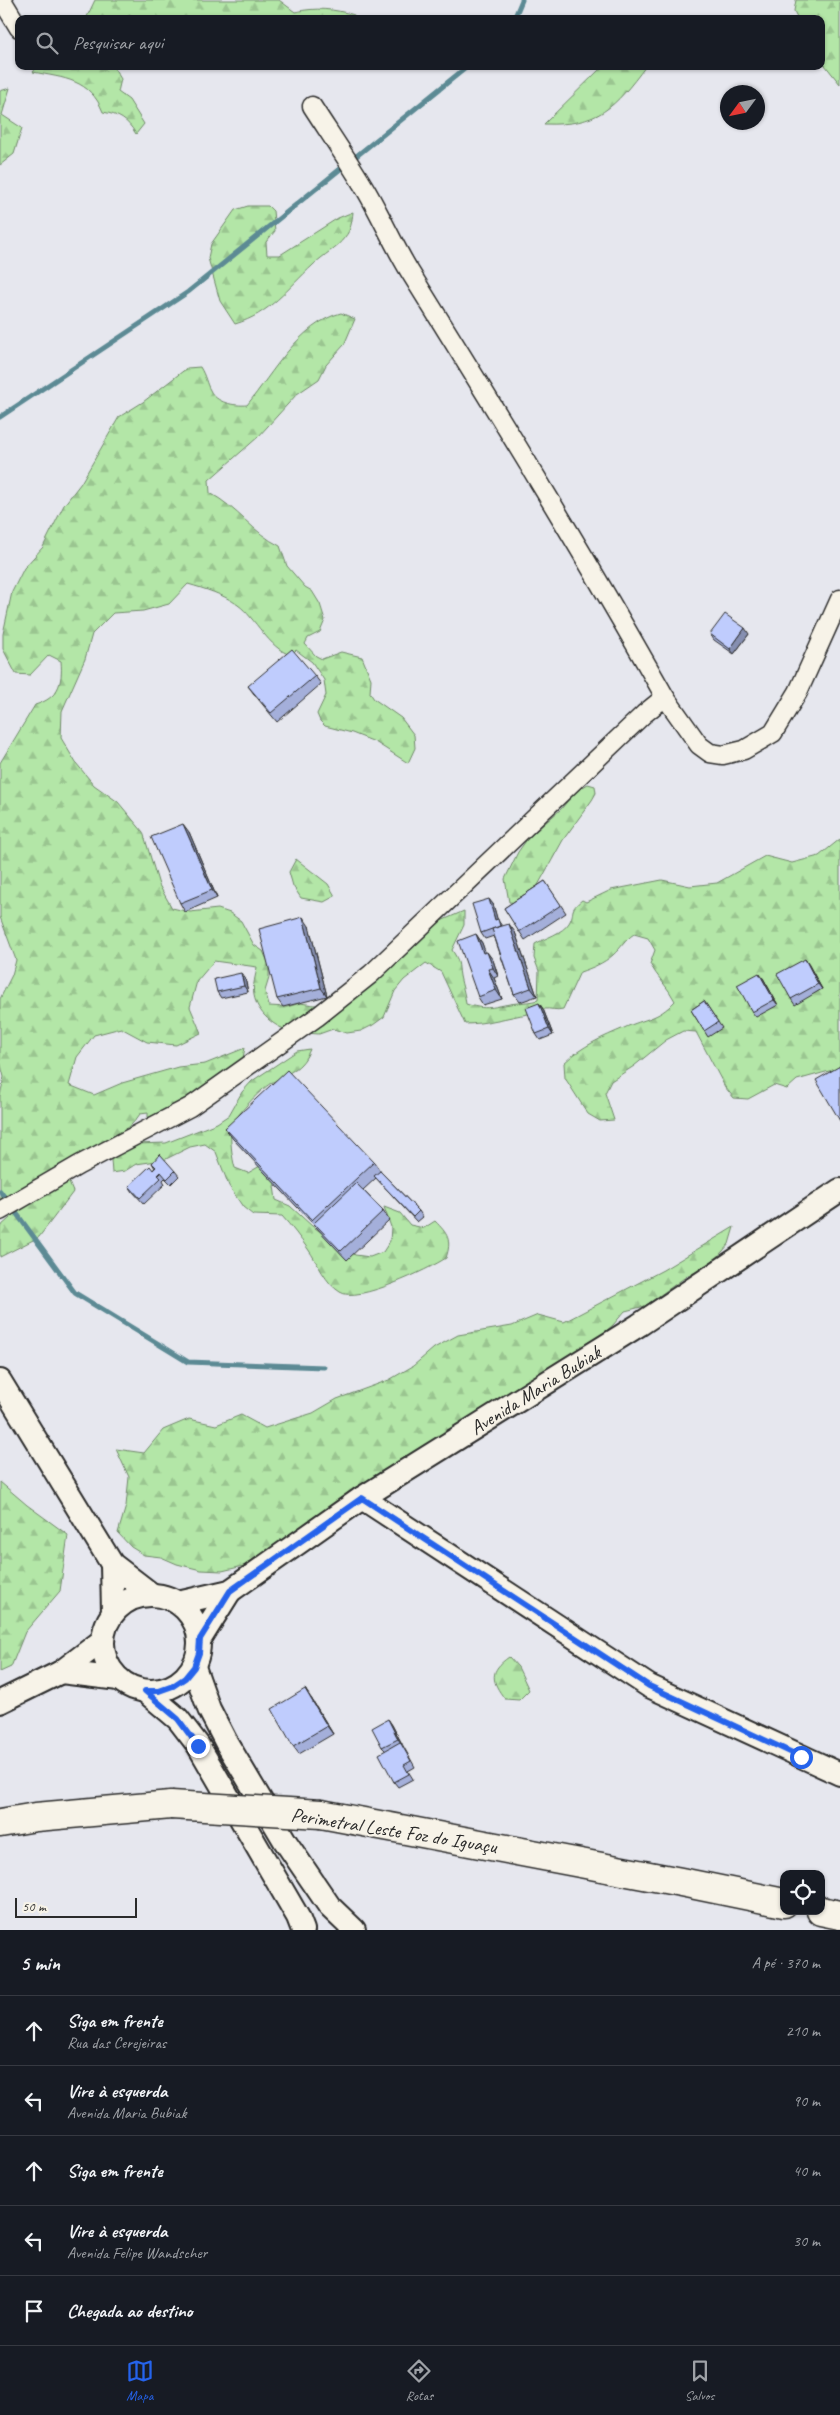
<!DOCTYPE html>
<html lang="pt">
<head>
<meta charset="utf-8">
<style>
  :root { --surface:#171b24; --page:#242831; --text:#f1f3f6; --muted:#9ea1a6; --line:#363941; --accent:#2563eb }
  body { margin:0; font-family:Caveat,sans-serif; background:var(--page); color:var(--text) }
  .controls { position:absolute; right:15px; bottom:15px; display:grid; overflow:hidden; border-radius:10px; box-shadow:0 1px 4px #0004 }
  .controls button { width:45px; height:45px; display:grid; place-items:center; padding:0; border:0; border-bottom:1px solid var(--line); background:var(--surface); color:var(--text); font:25px sans-serif }
  .compass { position:absolute; left:720px; top:85px; width:45px; height:45px; border-radius:50%; background:var(--surface); box-shadow:0 1px 4px #0004; rotate:237deg }
  .scale { position:absolute; left:15px; bottom:12px; width:122px; box-sizing:border-box; padding-left:5px; border:2px solid #2b2b2b; border-top:0; font-size:14px; line-height:18px; white-space:nowrap; color:#2b2b2b; -webkit-text-stroke:4px #f7f3e8; paint-order:stroke }
  .stop { position:absolute; width:15px; height:15px; margin:-11px; border:4px solid #2563eb; border-radius:50%; background:#fff }
  .stop.end { background:#2563eb; border-color:#fff; box-shadow:0 1px 5px #0008 }
  .list { margin:0; padding:0; list-style:none }
  h2 { display:flex; justify-content:space-between; align-items:center; height:65px; margin:0; padding:0 20px; font-size:21px }
  h2 small { font-size:16px; font-weight:400; color:var(--muted) }
  .list li { display:grid; grid-template-columns:32px 1fr auto; gap:15px; align-items:center; box-sizing:border-box; height:70px; padding:0 20px; border-top:1px solid var(--line) }
  .list b { display:block; font-size:19px; white-space:nowrap }
  .list p { margin:0; font-size:16px; white-space:nowrap; color:var(--muted) }
  .list em { font-size:16px; font-style:normal; color:var(--muted) }
  .icon { flex:none; width:28px; height:28px; fill:none; stroke:currentColor; stroke-width:2; stroke-linecap:round; stroke-linejoin:round }
  .map { position:relative; flex:none; width:840px; height:1930px; overflow:hidden }
  .search { position:absolute; background:var(--surface); box-shadow:0 1px 4px #0004; left:15px; right:15px; top:15px; height:55px; display:flex; align-items:center; gap:12px; box-sizing:border-box; padding:0 18px; border-radius:10px; color:var(--muted); font-size:19px }
  .sheet { height:415px; background:var(--surface) }
  nav { display:flex; justify-content:space-around; align-items:center; box-sizing:border-box; height:70px; border-top:1px solid var(--line); background:var(--surface); font-size:14px; color:var(--muted) }
  nav a { display:grid; justify-items:center; gap:2px }
  nav .on { color:var(--accent) }
  .map>svg:first-child { display:block }
  .forest { fill:url(#forest-firs); stroke:#6f8869 }
  .lines { fill:none; stroke-linecap:round; stroke-linejoin:round }
  .stream { stroke:#5c8a94; stroke-width:5 }
  .minor-casing { stroke:#2b2b2b; stroke-width:21 }
  .tertiary-casing { stroke:#2b2b2b; stroke-width:26 }
  .trunk-casing { stroke:#2b2b2b; stroke-width:31 }
  .minor { stroke:#f7f3e8; stroke-width:18 }
  .tertiary { stroke:#f7f3e8; stroke-width:22 }
  .trunk { stroke:#f7f3e8; stroke-width:28 }
  .trunk-bridge-casing { stroke:#2b2b2b; stroke-width:31; stroke-linecap:butt }
  .trunk-bridge { stroke:#f7f3e8; stroke-width:28 }
  .wall { fill:#a4afda; stroke:#2b2b2b }
  .shaded-wall { fill:#868fb1; stroke:#2b2b2b }
  .building { fill:#bfccfd; stroke:#2b2b2b }
  .route { stroke:#2563eb; stroke-width:6 }
  .labels { text-anchor:middle; stroke-width:4.5; stroke-linejoin:round; paint-order:stroke }
  .street-label { font-size:20px; fill:#2b2b2b; stroke:#f7f3e8 }
</style>
</head>
<body>
<div class="map">
<svg width="840" height="1930" viewBox="0 0 840 1930">
  <defs>
    <pattern id="forest-firs" width="22" height="20" patternUnits="userSpaceOnUse" patternTransform="scale(1.25)"><rect width="22" height="20" fill="#b3e6a7"/><path d="M5 1l3.5 6h-7zM16 11l3.5 6h-7z" fill="#9ac590"/></pattern>
  </defs>
  <rect width="100%" height="100%" fill="#e6e7ee"/>
  <filter id="ink" filterUnits="userSpaceOnUse"><feTurbulence type="fractalNoise" baseFrequency=".02" numOctaves="2"/><feDisplacementMap in="SourceGraphic" scale="10" xChannelSelector="R" yChannelSelector="G"/><feConvolveMatrix kernelMatrix="1 2 1 2 8 2 1 2 1" color-interpolation-filters="sRGB"/></filter>
  <g filter="url(#ink)">
    <!-- forest -->
    <g class="forest">
      <path d="M95,0h184l16,12c20,-5 40,-3 59,3l2,4h-220l-5,-4 -10,4h-35z"/>
      <path d="M796,0h44v84l-19,-24v-41h-23l-4,-8z"/>
      <path d="M38,66h75l8,13 -3,13 11,8 15,24 -8,10c-9,-15 -17,-19 -33,-22 -13,-33 -39,-34 -70,-40z"/>
      <path d="M603,66h43c-32,42 -47,60 -102,58z"/>
      <path d="M10,88l-8,27 20,13 -8,26 -14,11v-74z"/>
      <path d="M248,206h20l5,5 2,20 -9,11 1,13h13l58,-37 15,-6c-1,9 -2,18 -8,25 -8,11 -22,18 -32,28 -25,23 -43,49 -78,59l-15,-23 -12,-43 3,-14 24,-34z"/>
      <path d="M341,313l14,6 -11,26 -18,20 -7,14 -22,15 -39,43 -49,43 1,13c28,15 43,40 70,53l7,20 18,21 7,4 8,13 5,16 -5,12 -12,6 -3,6 11,12 6,3 19,-7 21,5 9,22 -1,14 4,6 27,19 13,17 1,13 -7,15 -33,-21 -23,-9 -27,-7 -5,-5 -3,-7 9,-19 -2,-15 -12,-18 -16,-12 -5,5c-22,-6 -36,-38 -53,-50 -15,-11 -33,-16 -50,-21l-19,20 -26,7 -30,2 -21,21 -7,25 -23,52 -1,27 15,25 18,22 24,17 25,30 16,53 13,23 18,4 28,-3 12,4 11,8 13,24 9,6 6,13v14l-4,13 4,15 18,1 13,-4 14,2 14,-1 -37,27c-16,-3 -34,-18 -37,-36 -2,-9 2,-20 3,-28l-43,-6 -17,20 -7,26 11,26 -25,12 -29,-3 -26,-14 -27,7 -17,22 -8,28 25,10 28,-12 56,-16 27,-3 40,-16 -4,20 -93,50v-5l-8,1c-22,35 -103,62 -140,86v-104l4,-19 -4,-16v-62l12,-24 4,-15 -16,-43v-154l35,-58c23,-7 28,-21 26,-44l-12,-6 -19,20 -14,-1 -13,-25v-15l9,-42 12,-24 19,-21 21,-42 17,-22 38,-66 24,-15 44,-34 13,-1c6,10 6,16 10,23 6,13 24,16 37,15 26,-32 52,-81 94,-92z"/>
      <path d="M588,784l7,2 1,7 -4,7 -29,40 -26,47 -20,16 -8,-1 -4,-23 13,-27 10,-14 33,-29 15,-18z"/>
      <path d="M840,839v229l-43,12 -10,9 -13,-4 -26,14 -14,-1 -9,-11 -29,-55 -13,-1 -17,9 -32,26 -23,15 -6,12 9,27 -14,1 -12,-7 -23,-36 -1,-15c18,-17 39,-26 60,-35 21,-10 34,-8 51,-27 -7,-14 -18,-24 -25,-37l5,-14 -7,-12 -14,-4c-9,6 -13,14 -21,21 -9,8 -21,13 -33,17l-17,37c-7,2 -12,-1 -20,0 -5,1 -10,4 -15,5 -20,3 -42,10 -63,10l-24,-52 -15,-9 -22,17 -9,11 -11,26 -11,8 -12,6 -14,2 -14,-4 -14,5 -14,-1 129,-109 30,-13v14l-12,25c8,12 6,13 8,26 2,10 5,18 6,28 25,8 29,1 52,-1 7,-1 13,-1 20,-3l1,-29 -5,-13 1,-14c10,-6 28,-11 34,-21 7,-12 -1,-12 13,-23l4,2 25,-12 51,-10 28,6 27,-3 48,-27 27,7 27,-7z"/>
      <path d="M296,859l32,25 7,12 -11,6 -23,-4 -8,-12 -4,-14z"/>
      <path d="M310,1049c-8,21 -21,23 -39,34 -11,7 -38,34 -40,47 -1,10 1,28 4,38l13,5 24,-14 8,15 -6,12 2,14 14,6 22,20 43,29 15,2 13,-5 7,-11 1,-14 -7,-20 16,6 10,12 14,3 11,-7c13,13 17,19 11,37 -17,11 -89,46 -106,34 -15,-9 -22,-29 -32,-43 -8,-11 -17,-23 -26,-33l-29,-1 -10,-8 -14,-21 -13,-34 -11,-8 -15,3 -26,13 -28,4 -11,7 -13,2 -1,-13 11,-9 15,-7 29,-1 51,-20 12,-8 13,-23 10,-11 45,-30z"/>
      <path d="M68,1180l5,12 -34,45 -39,20v-30l31,-28z"/>
      <path d="M734,1227l-5,17 -19,22 -23,10 -42,30 -20,5 -12,14 -43,37 -318,202 -30,7 -21,-1 -24,-6 -16,-7 -17,-2 -13,-8 -13,-14 8,-27 3,-29 -13,-28 28,4 19,-23 26,-11 27,6 25,-10 24,13 48,-15 24,-14 52,-19 24,-14 21,-18 24,-13 54,-9 26,-11 26,7 99,-52z"/>
      <path d="M0,1482l27,23 41,30 -8,56 -35,41 -14,35 -11,5z"/>
      <path d="M509,1657l9,10 11,23 -10,10 -14,-1c-14,-18 -16,-28 4,-42z"/>
    </g>
    <g class="lines">
      <!-- stream -->
      <g class="stream">
        <path d="M514,19l8,-19"/>
        <path d="M0,417l188,-125 280,-226"/>
        <path d="M0,1191l75,102 113,69 136,5"/>
      </g>
      <defs>
        <g id="minor">
          <path d="M2,0l17,28"/>
          <path d="M665,697l34,48 11,8 13,2 21,-5 29,-17 25,-41 42,-93"/>
          <path d="M0,1211l79,-46 111,-58 127,-90 54,-43 273,-260 21,-17c-81,-144 -168,-285 -255,-425 -16,-26 -28,-54 -43,-80 -17,-29 -37,-58 -55,-86"/>
        </g>
        <g id="tertiary">
          <path d="M0,1381l112,183 39,30"/>
          <path d="M362,1498l287,188 191,88"/>
          <path d="M112,1564l1,49"/>
          <circle cx="151" cy="1643" r="48"/>
          <path id="s1" d="M178,1603l52,-12 132,-93 277,-173 201,-135"/>
          <path d="M200,1639l30,-48"/>
          <path d="M194,1667l15,42 17,33 59,99 45,66 24,23"/>
          <path d="M61,1672l58,7"/>
          <path d="M145,1691l33,28 20,26 100,172 5,13"/>
          <path d="M0,1702l61,-30 42,-32"/>
        </g>
        <g id="trunk">
          <path d="M321,1814l360,68 103,21"/>
          <path d="M0,1823l36,-6 135,-12"/>
          <path d="M821,1911l19,4"/>
        </g>
      </defs>
      <!-- minor casing -->
      <use href="#minor" class="minor-casing"/>
      <!-- tertiary casing -->
      <use href="#tertiary" class="tertiary-casing"/>
      <!-- trunk casing -->
      <use href="#trunk" class="trunk-casing"/>
      <!-- minor -->
      <use href="#minor" class="minor"/>
      <!-- tertiary -->
      <use href="#tertiary" class="tertiary"/>
      <!-- trunk -->
      <use href="#trunk" class="trunk"/>
      <defs>
        <path id="trunk-bridge" d="M171,1805l150,9"/>
      </defs>
      <!-- trunk-bridge casing -->
      <use href="#trunk-bridge" class="trunk-bridge-casing"/>
      <!-- trunk-bridge -->
      <use href="#trunk-bridge" class="trunk-bridge"/>
    </g>
    <!-- wall -->
    <g class="wall">
      <path d="M710,634h39l-15,20 -20,-14z"/>
      <path d="M315,676l6,8 -44,38 -23,-28 -6,-8z"/>
      <path d="M189,832l28,66 -32,14 -5,-9z"/>
      <path d="M545,881l21,32 -41,27 -21,-32z"/>
      <path d="M493,904l4,15 5,7 13,6 22,64 -17,6 -6,-8 -20,-58 -9,3 -4,-6z"/>
      <path d="M309,926l18,70 -44,11 -6,-8z"/>
      <path d="M476,934l6,9 3,10 8,7 5,16 -4,2 8,21 -19,6 -5,-8z"/>
      <path d="M805,959l17,30 -27,16 -4,-6z"/>
      <path d="M245,978l3,14 -27,6 -4,-6z"/>
      <path d="M763,978l15,27 -22,12 -4,-5z"/>
      <path d="M704,1001l18,27 -14,9 -17,-27z"/>
      <path d="M539,1003l4,6 10,26 -13,5 -4,-6z"/>
      <path d="M225,1128l149,34 7,10 38,39 4,6 -6,5 -41,-44 -13,12 20,21 6,9 -42,40 -114,-121z"/>
      <path d="M152,1163l23,8 4,5 -8,8 -6,-6 -2,2 2,4 -21,20 -11,-12 -4,-6 26,-18z"/>
      <path d="M311,1698l22,36 -34,20 -6,-8z"/>
      <path d="M388,1719l4,6 10,19 13,23 -7,4 5,8 -15,8 -4,-5 -9,-32 -3,-3z"/>
    </g>
    <!-- shaded-wall -->
    <g class="shaded-wall">
      <path d="M745,628l4,6 -15,20 -4,-5z"/>
      <path d="M183,824l6,8 28,66 -5,-8z"/>
      <path d="M489,899l4,5 6,21 -4,-5z"/>
      <path d="M303,917l6,9 18,70 -6,-8z"/>
      <path d="M509,924l6,8 22,64 -6,-8z"/>
      <path d="M476,934l6,9 7,19 -6,-9z"/>
      <path d="M487,952l6,8 5,16 -5,-8z"/>
      <path d="M805,959l4,6 13,24 -4,-5z"/>
      <path d="M488,969l6,9 8,21 -6,-9z"/>
      <path d="M241,973l4,5 3,14 -4,-6z"/>
      <path d="M759,973l4,5 15,27 -4,-5z"/>
      <path d="M539,1003l4,6 10,26 -4,-6z"/>
      <path d="M305,1689l6,9 22,36 -6,-8z"/>
      <path d="M388,1719l4,6 10,19 -4,-5z"/>
    </g>
    <!-- building -->
    <g class="building">
      <path d="M725,614l20,14 -15,21 -20,-15z"/>
      <path d="M292,649l23,27 -44,37 -23,-27z"/>
      <path d="M183,824l29,66 -32,13 -29,-66z"/>
      <path d="M545,881l16,24 -42,27 -15,-24z"/>
      <path d="M489,899l6,21 3,-1 2,7 -19,7 -9,-29z"/>
      <path d="M303,917l18,71 -44,11 -18,-70z"/>
      <path d="M509,924l22,64 -17,6 -22,-65z"/>
      <path d="M476,934l7,19 4,-1 6,16 -5,1 8,21 -18,7 -20,-56z"/>
      <path d="M805,959l13,25 -27,15 -14,-25z"/>
      <path d="M241,973l3,13 -27,6 -3,-13z"/>
      <path d="M759,973l15,27 -22,12 -15,-27z"/>
      <path d="M704,1001l14,21 -14,9 -13,-21z"/>
      <path d="M539,1003l10,26 -13,5 -10,-26z"/>
      <path d="M840,1066v55l-24,-41z"/>
      <path d="M287,1070l87,92 -62,58 -87,-92z"/>
      <path d="M160,1154l15,17 -8,8 -6,-7 -3,3 3,3 -21,20 -11,-12 21,-20 3,4 3,-3 -4,-4z"/>
      <path d="M380,1171l39,40 -6,6 -39,-41z"/>
      <path d="M356,1183l27,28 -42,40 -27,-28z"/>
      <path d="M305,1689l22,37 -34,20 -21,-37z"/>
      <path d="M388,1719l10,20 -16,8 -10,-19z"/>
      <path d="M400,1742l11,19 -7,4 5,9 -15,8 -15,-28z"/>
    </g>
  </g>
  <g class="lines" filter="url(#ink)">
    <!-- route -->
    <path class="route" d="M198,1746l-20,-27 -33,-28h14l14,-5 12,-8 9,-11 5,-14 1,-14 30,-48 132,-93 287,188 152,71"/>
  </g>
  <g class="labels">
    <!-- street labels -->
    <g class="street-label">
      <text dy="7" stroke="none"><textPath href="#s1" startOffset="419">Avenida Maria Bubiak</textPath></text>
      <text transform="translate(394 1830) rotate(9)" y="7">Perimetral Leste Foz do Iguaçu</text>
    </g>
  </g>
</svg>
<div class="controls">
<button><svg class="icon" aria-label="locate" viewBox="0 0 24 24"><circle cx="12" cy="12" r="6"/><path d="M12 2v4M12 18v4M2 12h4M18 12h4"/></svg></button>
</div>
<svg class="compass" viewBox="-18 -18 36 36"><path d="M0-13l5 13h-10z" fill="#e53935"/><path d="M0 13l5-13h-10z" fill="#9ea1a6"/></svg>
<div class="scale">50 m</div>
<div class="stop" style="left:801px;top:1757px"></div>
<div class="stop end" style="left:198px;top:1746px"></div>
<div class="search"><svg class="icon" aria-label="search" viewBox="0 0 24 24"><circle cx="10" cy="10" r="6"/><path d="M15 15l6 6"/></svg>Pesquisar aqui</div>
</div>
<section class="sheet">
<h2>5 min<small>A pé · 370 m</small></h2>
<ul class="list">
<li><svg class="icon" aria-label="ahead" viewBox="0 0 24 24"><path d="M12 20V5M6 11l6-6 6 6"/></svg><div><b>Siga em frente</b><p>Rua das Cerejeiras</p></div><em>210 m</em></li>
<li><svg class="icon" aria-label="left" viewBox="0 0 24 24"><path d="M17 20v-9H6M10 6l-5 5 5 5"/></svg><div><b>Vire à esquerda</b><p>Avenida Maria Bubiak</p></div><em>90 m</em></li>
<li><svg class="icon" aria-label="ahead" viewBox="0 0 24 24"><path d="M12 20V5M6 11l6-6 6 6"/></svg><div><b>Siga em frente</b></div><em>40 m</em></li>
<li><svg class="icon" aria-label="left" viewBox="0 0 24 24"><path d="M17 20v-9H6M10 6l-5 5 5 5"/></svg><div><b>Vire à esquerda</b><p>Avenida Felipe Wandscher</p></div><em>30 m</em></li>
<li><svg class="icon" aria-label="arrive" viewBox="0 0 24 24"><path d="M6 21V4h12l-3 4 3 4H6"/></svg><div><b>Chegada ao destino</b></div></li>
</ul>
</section>
<nav>
<a class="on"><svg class="icon" aria-label="map" viewBox="0 0 24 24"><path d="M3 6l6-2 6 2 6-2v14l-6 2-6-2-6 2zM9 4v14M15 6v14"/></svg>Mapa</a>
<a><svg class="icon" aria-label="directions" viewBox="0 0 24 24"><path d="M12 3l9 9-9 9-9-9zM9 14v-3h6M13 9l2 2-2 2"/></svg>Rotas</a>
<a><svg class="icon" aria-label="saved" viewBox="0 0 24 24"><path d="M7 4h10v16l-5-4-5 4z"/></svg>Salvos</a>
</nav>
</body>
</html>
